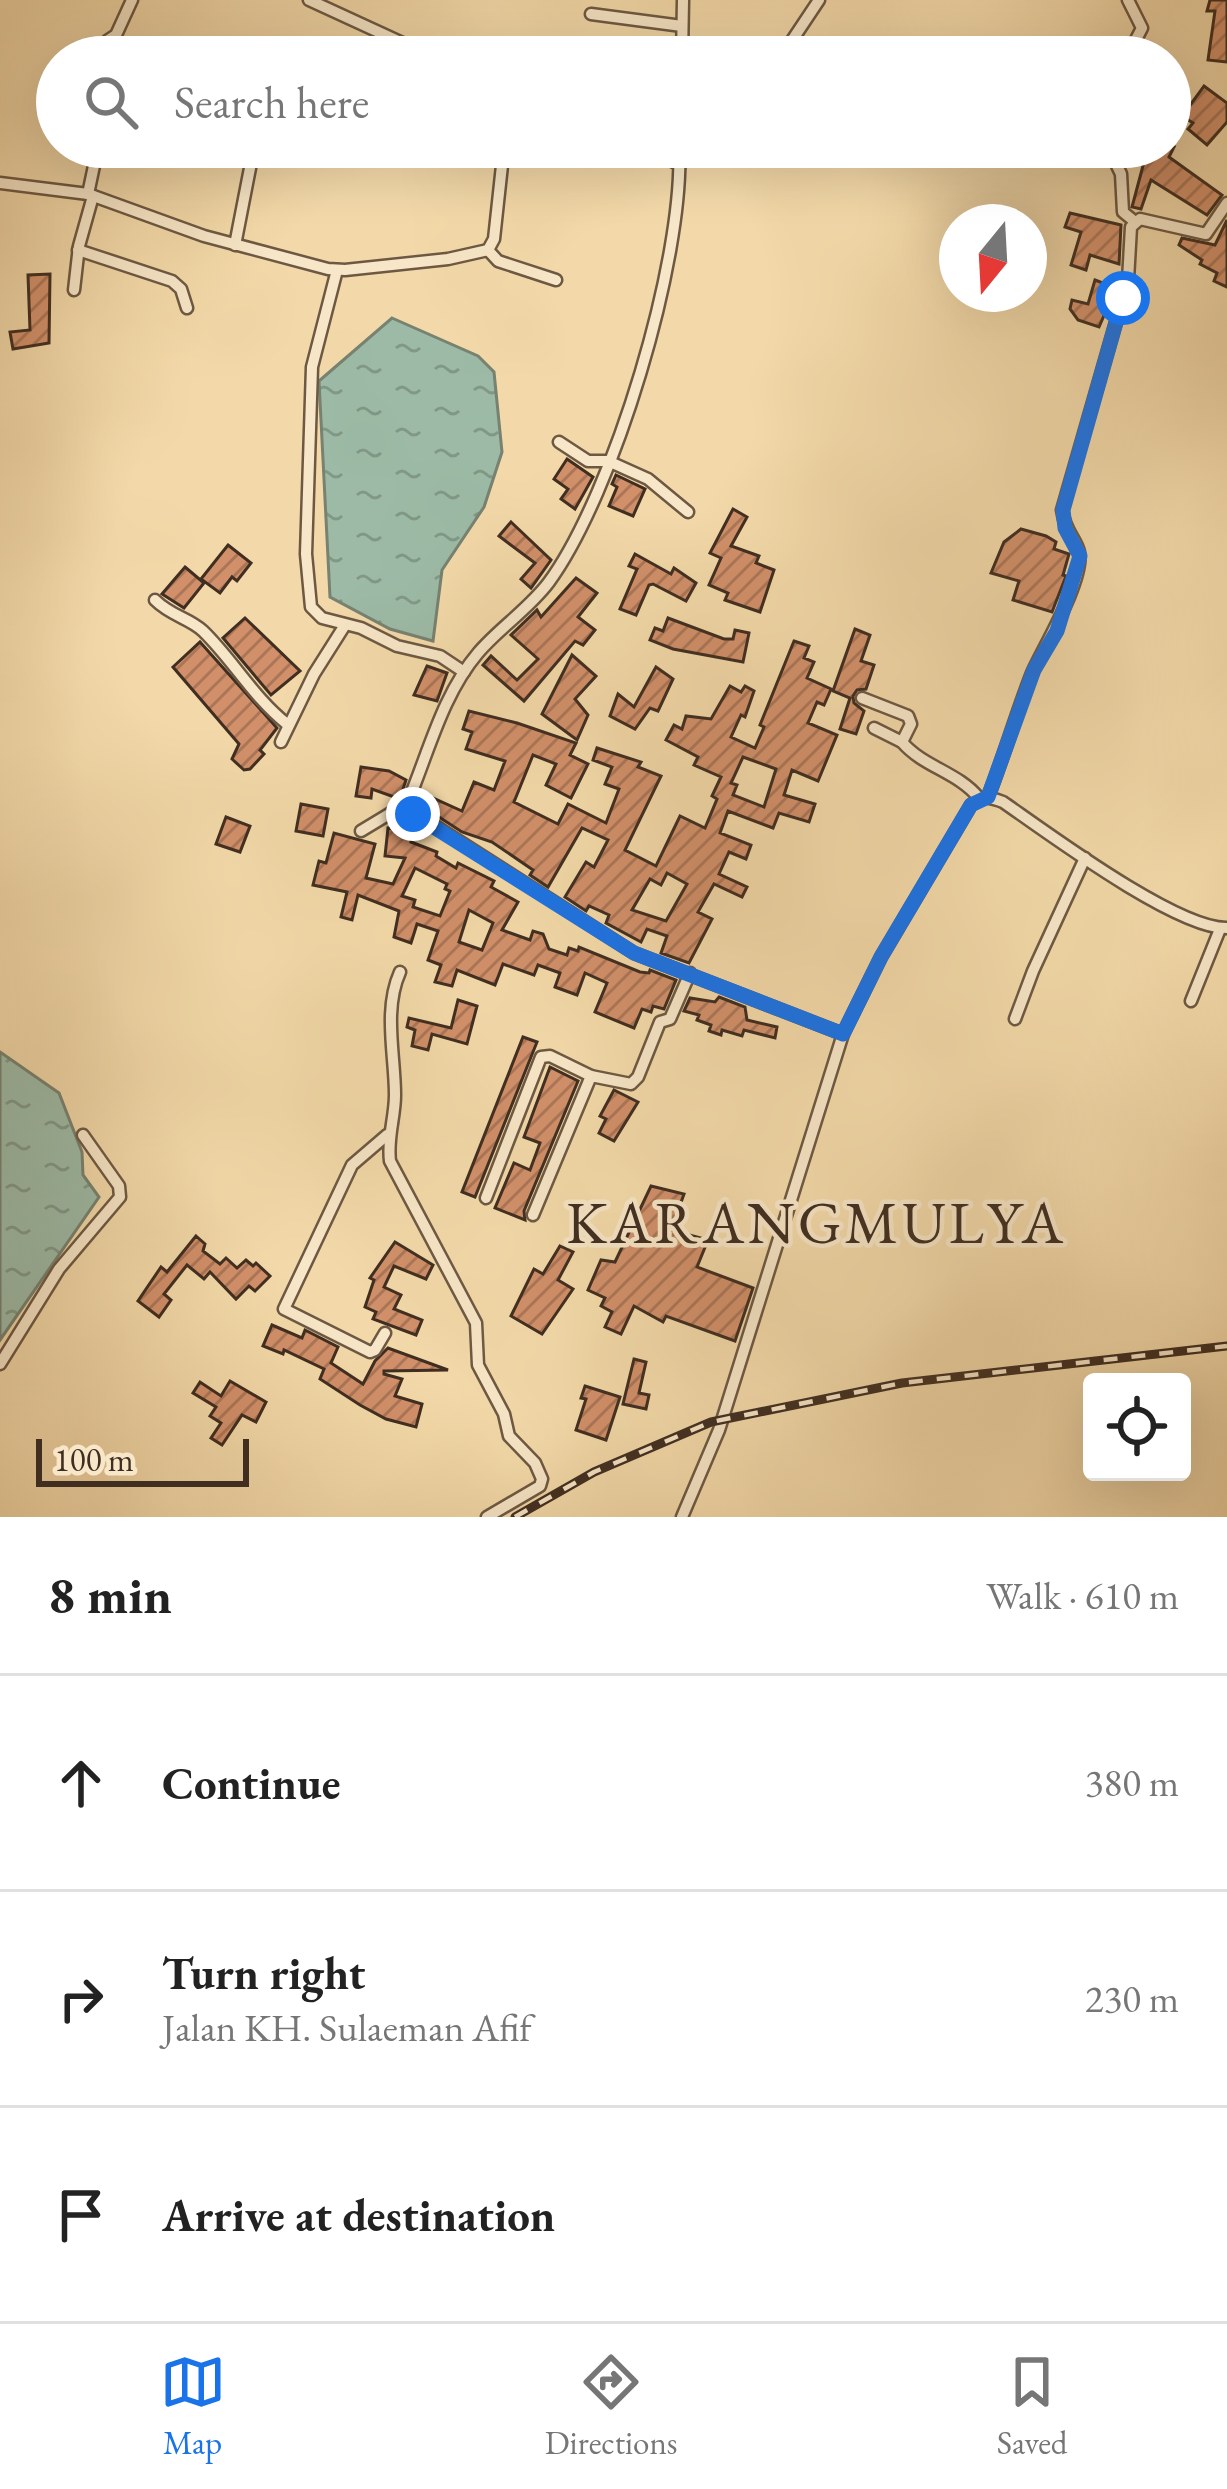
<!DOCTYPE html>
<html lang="en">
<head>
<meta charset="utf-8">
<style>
  :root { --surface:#fff; --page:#f6f6f6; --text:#222; --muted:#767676; --line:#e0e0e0; --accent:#1a73e8 }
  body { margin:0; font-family:"EB Garamond",serif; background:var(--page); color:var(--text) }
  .controls { position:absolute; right:36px; bottom:36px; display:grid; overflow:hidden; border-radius:12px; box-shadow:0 12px 48px #0002 }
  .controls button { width:108px; height:108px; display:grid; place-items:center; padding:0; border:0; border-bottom:3px solid var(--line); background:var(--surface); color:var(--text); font:60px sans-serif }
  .compass { position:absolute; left:939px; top:204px; width:108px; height:108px; border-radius:50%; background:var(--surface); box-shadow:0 12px 48px #0002; rotate:198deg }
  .scale { position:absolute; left:36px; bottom:30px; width:213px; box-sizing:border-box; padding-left:12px; border:6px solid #402e21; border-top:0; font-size:33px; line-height:42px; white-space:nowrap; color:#402e21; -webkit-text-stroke:9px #f7e6c7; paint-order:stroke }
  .stop { position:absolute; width:36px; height:36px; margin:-27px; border:9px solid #1a73e8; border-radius:50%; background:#fff }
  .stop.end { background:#1a73e8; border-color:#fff; box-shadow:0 3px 12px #0008 }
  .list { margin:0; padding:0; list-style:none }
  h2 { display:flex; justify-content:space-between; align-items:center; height:156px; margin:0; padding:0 48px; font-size:51px }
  h2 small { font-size:39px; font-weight:400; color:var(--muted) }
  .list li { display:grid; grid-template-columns:78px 1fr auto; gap:36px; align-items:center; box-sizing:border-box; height:216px; padding:0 48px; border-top:3px solid var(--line) }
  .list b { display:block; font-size:45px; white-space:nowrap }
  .list p { margin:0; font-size:39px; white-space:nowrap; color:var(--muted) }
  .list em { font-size:39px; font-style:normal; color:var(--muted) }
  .icon { flex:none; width:66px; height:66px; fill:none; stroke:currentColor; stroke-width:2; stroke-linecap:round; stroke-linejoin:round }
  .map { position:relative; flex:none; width:1227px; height:1517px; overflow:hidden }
  .search { position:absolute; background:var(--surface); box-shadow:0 12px 48px #0002; left:36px; right:36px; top:36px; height:132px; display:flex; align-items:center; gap:30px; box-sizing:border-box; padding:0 42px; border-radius:66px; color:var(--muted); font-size:45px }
  .sheet { height:804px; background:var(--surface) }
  nav { display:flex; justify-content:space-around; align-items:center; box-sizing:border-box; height:168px; border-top:3px solid var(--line); background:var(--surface); font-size:33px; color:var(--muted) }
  nav a { display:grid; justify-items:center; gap:6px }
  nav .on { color:var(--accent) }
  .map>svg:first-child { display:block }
  .water { fill:url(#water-ripples); stroke:#778271; stroke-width:3 }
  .building { fill:url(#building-hatch); stroke:#402e21; stroke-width:3; fill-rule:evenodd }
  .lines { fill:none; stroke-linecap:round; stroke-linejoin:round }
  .minor-casing { stroke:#6d5943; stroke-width:15 }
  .minor { stroke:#f7e6c7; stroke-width:10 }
  .rail-casing { stroke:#402e21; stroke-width:9 }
  .rail { stroke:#f7e6c7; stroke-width:4.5; stroke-dasharray:14; stroke-linecap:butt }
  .route { stroke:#1a73e8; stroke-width:15 }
  .labels { text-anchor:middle; stroke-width:9; stroke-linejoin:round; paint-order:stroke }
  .quarter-label { font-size:60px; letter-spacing:3px; fill:#402e21; stroke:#f7e6c7 }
</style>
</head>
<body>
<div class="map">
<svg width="1227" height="1517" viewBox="0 0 1227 1517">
  <defs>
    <pattern id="water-ripples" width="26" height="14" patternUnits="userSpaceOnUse" patternTransform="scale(3)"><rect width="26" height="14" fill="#9cbaa6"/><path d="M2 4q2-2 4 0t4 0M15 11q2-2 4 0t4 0" fill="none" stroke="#819887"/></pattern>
    <pattern id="building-hatch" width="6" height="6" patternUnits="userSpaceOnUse" patternTransform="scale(3)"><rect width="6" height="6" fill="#d1906a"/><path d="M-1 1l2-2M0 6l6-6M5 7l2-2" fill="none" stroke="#ab7657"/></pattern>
  </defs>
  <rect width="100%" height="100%" fill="#f3d9a9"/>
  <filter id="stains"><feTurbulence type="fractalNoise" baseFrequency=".00167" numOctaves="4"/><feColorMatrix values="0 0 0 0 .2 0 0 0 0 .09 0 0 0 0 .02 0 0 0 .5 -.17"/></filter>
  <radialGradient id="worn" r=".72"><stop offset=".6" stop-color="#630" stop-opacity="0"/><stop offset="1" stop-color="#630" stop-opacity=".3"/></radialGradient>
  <!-- water -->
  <g class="water">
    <path d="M392,318l86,38 16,16 8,80 -18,55 -42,63 -9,71 -43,-12 -60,-32 -11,-216z"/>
    <path d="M0,1052l59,41 23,59 1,23 16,22 -99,143z"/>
  </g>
  <!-- building -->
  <g class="building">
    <path d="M1210,0h17v62l-19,-2 7,-49h-8z"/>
    <path d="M1204,86l23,17v19l-20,23 -19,-16 5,-6 -23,-14v-20l21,15z"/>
    <path d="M1148,147h26l-5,10 53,38 -15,20 -56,-35 -10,29 -9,-2z"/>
    <path d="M1070,213l51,12 -2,39 -29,-9 -4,15 -15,-5 10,-33 -16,-5z"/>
    <path d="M1227,220v67l-13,-6 3,-8 -17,-9 2,-4 -23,-15 3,-7 33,7z"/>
    <path d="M50,274l-1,69 -36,6 -3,-17 20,-2 -2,-55z"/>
    <path d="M1095,280l21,8 -17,39 -21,-7 -8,-11 2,-9 16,4z"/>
    <path d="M567,459l26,18 -18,32 -14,-10 7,-10 -14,-10z"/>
    <path d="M616,475l29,14 -12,27 -24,-10 8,-19 -5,-3z"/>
    <path d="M733,509l14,8 -16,29 28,10 -3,7 18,7 -14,42 -35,-12 3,-7 -19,-8 12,-27 -11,-5z"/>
    <path d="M511,522l40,38 -20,28 -10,-9 14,-16 -36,-27z"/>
    <path d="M1021,529l25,7 10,6 -2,7 15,5 -6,21 3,1 -14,36 -39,-12 6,-19 -28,-8 13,-31z"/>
    <path d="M228,545l23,18 -14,18 -5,-4 -12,16 -19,-14z"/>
    <path d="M635,554l36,20 3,-6 22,15 -10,18 -33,-17 -4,1 -13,30 -16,-6 17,-40 -8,-3z"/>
    <path d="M185,567l19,16 -20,25 -22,-14z"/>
    <path d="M576,578l21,15 -19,24 17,13 -12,15 -8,-4 -51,60 -41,-36 8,-9 26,24 21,-21 -27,-24 26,-25 4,7z"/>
    <path d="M245,618l55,53 -29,24 -48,-57z"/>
    <path d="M668,618l56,21h9l2,-9 14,3 -6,29 -70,-13 -23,-9 5,-12 8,3z"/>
    <path d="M855,629l15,6 -9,26 13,4 -8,24 -9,1 -4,6 1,7 10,8 -8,23 -16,-5 10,-31 -17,-7z"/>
    <path d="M794,641l15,5 -5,12 10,4 -7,16 24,11 -7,16 -7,-3 -9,21 29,12 -19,46 -26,-11 -8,25 31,9 -6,18 -30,-9 -6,15 -45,-17 -8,22 31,12 -5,14 -17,-7 -10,22 28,13 -5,10 -28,-13 -16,28 14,7 -23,44 -28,-10 6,-17 -20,-7 -6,13 -35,-19 3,-8 -20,-9 -3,5 -21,-14 21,-35 8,5 14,-27 -26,-12 -34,59 -18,-12 3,-5 -41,-28 -30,-10 -43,-28 3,-11 40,18 12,-29 20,8 11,-29 -39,-12 6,-17 -9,-3 6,-18 48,12 59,20 -6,12 18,9 -17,34 -25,-13 10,-21 -23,-9 -19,47 44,22 10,-20 38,19 13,-34 -14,-5 7,-17 -19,-7 4,-12 44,14 -3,5 23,9 -36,74 31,16 24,-50 25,12 12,-29 -5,-3 9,-19 -27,-12 4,-8 -32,-17 8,-15 8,4 4,-13 25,3 19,-33 11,6 4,-6 9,5 -9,26 -4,-2 -10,22 24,11 9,-21 -4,-2zM743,757l33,12 -12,38 -31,-12 4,-10 -6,-2zM667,873l20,11 -21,37 -34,-11 18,-31 11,6z"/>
    <path d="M200,642l77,86 -17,22 4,4 -14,15 -6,1 -12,-11 7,-15 -66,-77z"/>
    <path d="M572,655l24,21 -21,23 13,16 -11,25 -35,-26z"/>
    <path d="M427,666l20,7 -10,28 -23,-6z"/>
    <path d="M656,667l17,12 -15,32 -8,-3 -15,21 -25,-13 8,-22 16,13z"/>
    <path d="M361,767l28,4 17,9 -5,15 -4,3 -25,-9 -1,9 -15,-2z"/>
    <path d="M301,804l27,5 -5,27 -27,-5z"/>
    <path d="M226,817l24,9 -10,26 -24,-8z"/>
    <path d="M388,828l26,5 -3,9 26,10 -1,4 20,12 2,-5 36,18 -3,6 27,15 -16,28 28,10 3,-9 10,3 6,15 18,6 2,-7 9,3 1,-4 61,25 9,1 1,-3 26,10 -12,29 -11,-3 -2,6 -9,-3 -8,19 -39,-16 12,-29 -22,-10 -8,22 -22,-8 5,-14 -22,-8 -4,10 -31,-11 -8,21 -38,-15 -5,16 -17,-4 6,-17 -13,-5 10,-29 -21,-7 -6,19 -17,-6 5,-26 -41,-16 -6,25 -11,-3 6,-25 -34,-7 6,-24 7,2 8,-30 41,11 -9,34 27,6 12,-26 -20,-2zM415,868l32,16 -2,5 5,2 -10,25 -27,-9 2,-7 -13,-4zM469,910l24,13 -11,27 -23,-8z"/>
    <path d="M719,997l26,10 2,13 30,7 -2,11 -31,-8 -2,6 -20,-6 -1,5 -12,-4 2,-6 -14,-5 2,-5 -15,-4 6,-13 25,4z"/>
    <path d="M458,1000l19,6 -10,38 -35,-10 -4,16 -16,-4 3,-16 -8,-3 2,-9 42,10z"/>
    <path d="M523,1037l14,5 -62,155 -13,-5z"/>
    <path d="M550,1067l28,14 -54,130 1,9 -30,-12 19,-45 16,7 10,-27 -16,-6z"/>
    <path d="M614,1090l24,12 -24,39 -15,-8 7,-14 -6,-3z"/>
    <path d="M651,1186l33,8 -13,36 37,10 -11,27 56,21 -18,53 -69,-25 -3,6 -29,-16 -13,28 -16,-7 7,-15 -11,-6 4,-8 -17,-8 13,-30 14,2z"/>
    <path d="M196,1236l9,8 -2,7 17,13 6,-6 11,10 9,-8 7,6 3,-3 14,13 -15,15 -6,-5 -13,13 -26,-27 -6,7 -17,-14 -23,29 7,6 -12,17 -21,-16 23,-34 6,5z"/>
    <path d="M395,1242l38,23 -7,14 -32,-13 -10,21 17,8 -7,14 28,11 -6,15 -43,-16 3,-7 -11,-5 9,-27 -4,-2z"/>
    <path d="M560,1246l13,6 -15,28 15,9 -31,45 -31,-18 23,-47 9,5z"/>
    <path d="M272,1325l30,13 3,-8 33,17 -7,16 32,21 12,-23 13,-13 60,22 -64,1v3l18,5 -7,17 27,8 -6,23 -30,-8 -26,-14 -40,-26 4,-10 -40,-19 -1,4 -20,-8z"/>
    <path d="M634,1359l12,3 -7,31 10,2 -3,14 -23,-5z"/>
    <path d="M230,1381l36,21 -10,20 -14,-7 -20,30 -11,-7 10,-15 -11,-7 6,-9 -23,-14 7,-11 21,14z"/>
    <path d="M585,1386l35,11 -14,43 -30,-10 10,-31 -5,-1z"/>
  </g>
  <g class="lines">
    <defs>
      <g id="minor">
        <path d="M309,0l124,57"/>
        <path d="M591,14l91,12"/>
        <path d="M105,57l2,-16 9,-6 16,-35"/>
        <path d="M682,57l1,-57"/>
        <path d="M781,57l38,-57"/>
        <path d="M1127,57l15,-29 -14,-28"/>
        <path d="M48,95l9,2"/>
        <path d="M644,147l36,18"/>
        <path d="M679,147c6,110 -65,346 -130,435 -20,27 -50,46 -71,71 -34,40 -48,94 -67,141l-2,15 225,144 209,81"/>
        <path d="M800,147l27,12"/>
        <path d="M1108,147l13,27 2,38 11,9"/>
        <path d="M0,183l88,11 116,42 124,33 17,1 103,-11 40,-9 6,-11 10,-92"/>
        <path d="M88,194l10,-47"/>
        <path d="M235,245l16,-82"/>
        <path d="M78,250l94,31 9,8 6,19"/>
        <path d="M488,250l10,11 58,19"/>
        <path d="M337,270l-25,97 -6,187 5,53 11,11 39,10 36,18 43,10 24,16"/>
        <path d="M74,290l5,-44 14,-50"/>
        <path d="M559,442l29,19h20l40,18 40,33"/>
        <path d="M155,600c16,16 34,18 48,31 30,29 50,66 84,93"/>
        <path d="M862,698l46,18 3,8 -9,18c21,25 56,30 77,56"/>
        <path d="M874,728l28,14"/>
        <path d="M281,742l33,-68 31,-49"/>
        <path d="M988,797c16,-41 28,-83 44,-124 11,-25 53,-94 47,-121 -3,-14 -14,-20 -17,-42l66,-230 3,-53 9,-8 66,15 21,-31"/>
        <path d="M361,831l48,-29"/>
        <path d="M400,972c-17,38 -5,83 -5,123 0,23 -8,42 -5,66l86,162 2,42 26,49 5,22 26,27 7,16 -2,7 -53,31"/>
        <path d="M1191,1001l29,-72"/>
        <path d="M1015,1019l18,-48 52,-113"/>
        <path d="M486,1198l55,-141 9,-1 41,20"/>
        <path d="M533,1215l58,-139 40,8 7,-7 22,-55 10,-3 20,-46"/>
        <path d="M385,1333l-10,17 -5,2 -86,-43 68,-144 35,-30"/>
        <path d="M0,1364l59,-95 61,-72 -1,-11 -36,-51"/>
        <path d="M682,1517l37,-87 124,-396 38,-77 90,-152c12,-10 18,-8 32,-3 46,32 174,127 224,126"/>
      </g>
    </defs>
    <!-- minor casing -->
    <use href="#minor" class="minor-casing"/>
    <!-- minor -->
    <use href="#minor" class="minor"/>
    <defs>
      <path id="rail" d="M515,1517l79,-45 117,-50 191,-39 325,-37"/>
    </defs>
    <!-- rail casing -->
    <use href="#rail" class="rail-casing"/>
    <!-- rail -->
    <use href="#rail" class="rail"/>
  </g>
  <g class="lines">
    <!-- route -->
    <path class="route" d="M413,814l221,139 209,81 38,-77 90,-152 17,-8 46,-127 23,-39 23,-75 -15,-28 -2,-18 60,-212"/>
  </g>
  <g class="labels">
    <!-- quarter labels -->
    <g class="quarter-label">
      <text x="816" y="1243">KARANGMULYA</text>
    </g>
  </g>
  <rect width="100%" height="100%" filter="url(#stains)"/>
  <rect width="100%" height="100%" fill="url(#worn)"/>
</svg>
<div class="controls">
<button><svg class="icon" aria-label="locate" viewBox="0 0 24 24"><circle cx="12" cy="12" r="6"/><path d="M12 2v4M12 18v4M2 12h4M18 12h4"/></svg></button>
</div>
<svg class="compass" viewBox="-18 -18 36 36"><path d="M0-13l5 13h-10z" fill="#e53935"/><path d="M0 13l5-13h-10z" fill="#767676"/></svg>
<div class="scale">100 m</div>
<div class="stop" style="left:1123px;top:298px"></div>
<div class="stop end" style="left:413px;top:814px"></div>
<div class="search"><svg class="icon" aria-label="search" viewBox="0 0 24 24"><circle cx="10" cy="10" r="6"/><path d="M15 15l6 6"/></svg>Search here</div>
</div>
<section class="sheet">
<h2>8 min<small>Walk · 610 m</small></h2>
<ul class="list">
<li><svg class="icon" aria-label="ahead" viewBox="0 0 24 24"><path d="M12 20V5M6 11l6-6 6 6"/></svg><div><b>Continue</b></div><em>380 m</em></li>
<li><svg class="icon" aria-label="right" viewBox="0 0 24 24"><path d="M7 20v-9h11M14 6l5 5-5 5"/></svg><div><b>Turn right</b><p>Jalan KH. Sulaeman Afif</p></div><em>230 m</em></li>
<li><svg class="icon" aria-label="arrive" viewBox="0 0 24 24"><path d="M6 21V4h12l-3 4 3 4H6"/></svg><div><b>Arrive at destination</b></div></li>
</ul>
</section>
<nav>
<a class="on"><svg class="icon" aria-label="map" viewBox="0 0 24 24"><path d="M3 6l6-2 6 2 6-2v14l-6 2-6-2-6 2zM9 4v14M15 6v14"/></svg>Map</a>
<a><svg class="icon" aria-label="directions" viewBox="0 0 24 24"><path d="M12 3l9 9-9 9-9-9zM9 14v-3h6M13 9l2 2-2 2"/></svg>Directions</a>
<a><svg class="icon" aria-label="saved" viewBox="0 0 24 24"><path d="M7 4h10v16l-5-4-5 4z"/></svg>Saved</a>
</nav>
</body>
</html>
